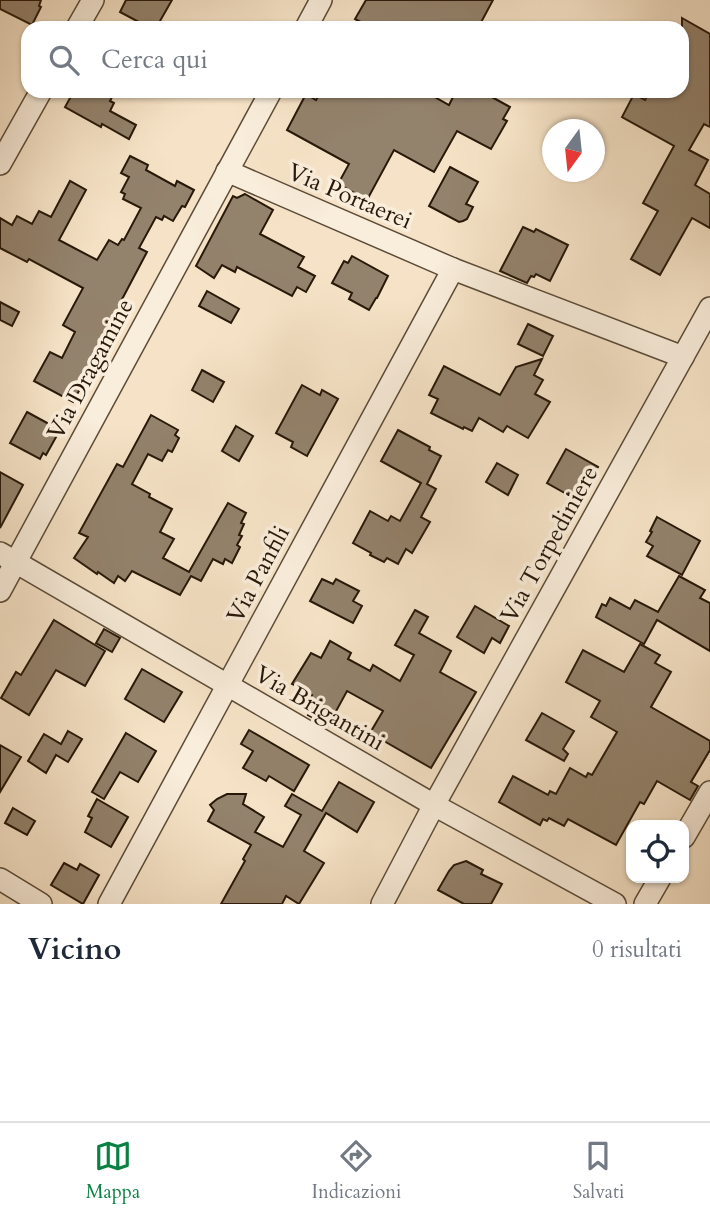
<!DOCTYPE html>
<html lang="it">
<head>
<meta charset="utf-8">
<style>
  :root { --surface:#fff; --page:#f6f6f7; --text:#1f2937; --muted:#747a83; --line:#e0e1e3; --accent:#0b8043 }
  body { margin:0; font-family:Cardo,serif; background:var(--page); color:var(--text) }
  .controls { position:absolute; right:21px; bottom:21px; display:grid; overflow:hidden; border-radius:14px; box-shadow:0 2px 5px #0004 }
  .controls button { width:63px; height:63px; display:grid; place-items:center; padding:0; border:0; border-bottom:2px solid var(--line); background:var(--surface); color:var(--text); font:35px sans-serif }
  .compass { position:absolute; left:542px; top:119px; width:63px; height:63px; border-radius:50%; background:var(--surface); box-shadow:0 2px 5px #0004; rotate:195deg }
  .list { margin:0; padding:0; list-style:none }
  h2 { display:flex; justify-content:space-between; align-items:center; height:91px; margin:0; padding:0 28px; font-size:30px }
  h2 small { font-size:23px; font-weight:400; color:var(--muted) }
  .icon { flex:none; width:38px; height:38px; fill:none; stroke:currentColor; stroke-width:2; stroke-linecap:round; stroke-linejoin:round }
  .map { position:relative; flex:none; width:710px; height:904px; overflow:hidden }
  .search { position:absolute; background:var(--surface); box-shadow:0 2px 5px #0004; left:21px; right:21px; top:21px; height:77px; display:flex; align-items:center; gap:18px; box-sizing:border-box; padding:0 24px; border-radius:21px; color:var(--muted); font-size:26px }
  .sheet { height:217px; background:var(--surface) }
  nav { display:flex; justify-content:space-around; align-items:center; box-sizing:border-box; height:98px; border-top:2px solid var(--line); background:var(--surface); font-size:19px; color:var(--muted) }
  nav a { display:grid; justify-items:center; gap:4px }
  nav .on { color:var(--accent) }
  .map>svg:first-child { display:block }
  .building { fill:#93826c; stroke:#271809; stroke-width:2 }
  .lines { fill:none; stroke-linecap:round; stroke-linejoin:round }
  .street-casing { stroke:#5b4b38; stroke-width:24 }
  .street { stroke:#f9eddb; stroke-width:21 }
  .labels { text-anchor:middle; stroke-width:7; stroke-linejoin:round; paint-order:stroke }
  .street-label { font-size:24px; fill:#271809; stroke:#f9eddb }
</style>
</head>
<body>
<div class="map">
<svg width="710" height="904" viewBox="0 0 710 904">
  <rect width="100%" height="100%" fill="#f6e3c7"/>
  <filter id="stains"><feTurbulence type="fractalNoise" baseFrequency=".00286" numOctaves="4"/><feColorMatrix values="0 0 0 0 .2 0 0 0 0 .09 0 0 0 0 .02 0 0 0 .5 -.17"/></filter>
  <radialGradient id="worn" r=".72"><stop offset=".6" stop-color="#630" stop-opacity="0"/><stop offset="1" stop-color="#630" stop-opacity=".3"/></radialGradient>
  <!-- building -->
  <g class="building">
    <path d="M0,0h41l-2,6 2,1 -9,18 -32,-16z"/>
    <path d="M126,0h46l-16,28h-6l-30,-16z"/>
    <path d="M366,0h127l-15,28h-106l-17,-9z"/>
    <path d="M682,18l28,16v93l-6,-3 -15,26 19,10 -13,25 15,9v34l-18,-10 -32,57 -29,-16 27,-48 -15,-8 31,-57 -52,-29 12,-23 11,6 5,-9h32z"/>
    <path d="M74,91h41l-5,10 4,2 -4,8 26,14 -7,14 -27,-15 -1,3 -36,-20z"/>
    <path d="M321,91h103l25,14 7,-14 13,6 3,-6h9l29,16 -7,12 4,2 -16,28 -34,-18 -23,41 -40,-22 -27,50 -29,-16 11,-20 -62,-34 19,-36 10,6z"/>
    <path d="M130,156l18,9 -2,5 29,16 2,-5 17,9 -9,17 -3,-1 -9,15 -9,-5 -2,4 -6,-3 -17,31 8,4 -28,53 3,1 -30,56 2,1 -21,39 -39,-21 16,-29 12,6 13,-26 -12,-7 20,-37 -54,-29 -2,3 -27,-14v-30l12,7 5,-9 15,8 7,-13 12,6 19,-36 16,9 -27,50 38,20 12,-20 9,5 4,-6 2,1 17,-32 -18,-9 2,-5 -4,-2 8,-15 -8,-4z"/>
    <path d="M450,167l28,15 -12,22 7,3 -6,12 -4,2 -4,1 -30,-16z"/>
    <path d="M245,194l28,16 -13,24 44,23 -6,10 17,9 -9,16 -9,-5 -5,9 -55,-29 -2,5 -13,-7 -8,13 -18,-12 37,-70 4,2z"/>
    <path d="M523,227l11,5 2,-3 32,16 -18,36 -14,-7 -2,3 -3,-1 -4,7 -27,-12z"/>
    <path d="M352,256l36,20 -11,22h-1l-7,12 -20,-11 3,-6 -20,-10 12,-22 4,2z"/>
    <path d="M207,291l32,18 -8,14 -32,-17z"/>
    <path d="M0,302l19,10 -7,14 -12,-6z"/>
    <path d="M528,324l25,12 -10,20 -25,-12z"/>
    <path d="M542,359l-8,16 9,5 -8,14 15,8 -22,36 -21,-12 -4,6 -24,-14 -7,13 -8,-4 -1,2 -32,-16 7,-14 -9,-4 15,-29 56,29 16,-28z"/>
    <path d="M202,370l22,12 -11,20 -21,-12z"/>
    <path d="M302,385l18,10 2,-5 16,9 -31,57 -16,-9 2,-5 -17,-9z"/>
    <path d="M27,412l33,18 -14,25 -3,-2 -3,6 -30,-16z"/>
    <path d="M151,415l27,15 -3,5 4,3 -7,14 -4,-2 -6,11 -14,-7 -16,30 18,10 -1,3 23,12 -12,23 14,7 -11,19 26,14 39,-69 18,10 -5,10 3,1 -5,11 3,1 -5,9 3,2 -8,16 -7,-4 -2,5 -10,-5 -12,22 -10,-5 -11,19 -48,-24 -7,10 -7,-5 -4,7 -16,-11 -1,2 -23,-16 14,-21 -9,-4 38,-69 6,3z"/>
    <path d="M236,426l17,10 -14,25 -17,-10z"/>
    <path d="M398,430l32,17 -1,3 12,6 -14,28 9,5 -15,28 9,5 -18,31 -6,-4 -8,15 -11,-6 -3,4 -14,-7 1,-2 -18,-10 17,-32 18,10 3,-5 9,5 21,-38 -40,-22z"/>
    <path d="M566,449l32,18 -19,34 -32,-18z"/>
    <path d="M497,463l21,12 -10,20 -22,-13z"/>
    <path d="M0,472l23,13 -23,43z"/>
    <path d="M657,517l43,24 -18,34 -35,-19 6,-10 -7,-4 6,-10 -2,-1z"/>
    <path d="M679,576l26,14 -5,8 10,5v48l-53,-31 -13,24 -48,-27 6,-13 4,2 4,-8 20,11 5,-9 23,12z"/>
    <path d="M322,579l11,5 3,-5 23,12 -6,10 9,5 -9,17 -43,-22z"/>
    <path d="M475,606l34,20 -9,17 -8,-5 -8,15 -27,-16z"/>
    <path d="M415,610l13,7 -9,16 32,18 -11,21 36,20 -45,76 -61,-35 13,-22 -36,-20 -19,35 -20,-11 5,-10 -6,-2 5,-8 -20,-11 19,-31 10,5 9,-17 21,12 -3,6 22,12 3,-6 27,16 14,-26 -19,-10z"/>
    <path d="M54,620l51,31 -20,35 -29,-16 -27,45 -28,-17 15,-26 5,3z"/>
    <path d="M104,629l16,9 -8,14 -16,-9z"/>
    <path d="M640,644l20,11 -5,8 16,9 -20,35 59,34v9l-19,32 7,4 -8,14 -33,-19 -13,23 -4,-2 -24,43 -48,-26 -4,7 -15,-8 -2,3 -4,-2 -3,6 -41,-23 14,-26 35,19 2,-4 6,3 14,-26 16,9 2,-4 4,2 25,-43 -26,-15 9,-16 -34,-19 17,-32 41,22z"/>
    <path d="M142,669l40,23 -18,30 -39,-23z"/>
    <path d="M542,713l32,18 -11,18 5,5 -4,7 -38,-21z"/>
    <path d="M249,730l60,35 -15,26 -25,-15 -3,5 -23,-13 10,-17 -12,-7z"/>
    <path d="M68,731l14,8 -14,23 -12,-7 -10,18 -18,-12 16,-27 17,10z"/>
    <path d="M126,733l30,18 -18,31 -18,-10 -16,27 -12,-7z"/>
    <path d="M0,745l21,12 -21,35z"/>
    <path d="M339,782l35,20 -17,30 -31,-19 -22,38 20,12 -25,41 -13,-8 -4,8h-61l24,-43 -2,-2 8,-14 -43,-24 6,-11 -4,-5 7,-6 10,-5h19l-3,10 21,13 -9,15 28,15 18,-32 -16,-9 7,-12 30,17z"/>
    <path d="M97,799l31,18 -17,30 -26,-15 7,-14 -4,-2z"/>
    <path d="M13,808l22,13 -8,14 -22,-12z"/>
    <path d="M466,861l17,9 -2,4 21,10 -11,20h-27l-26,-14 11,-19 5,-6z"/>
    <path d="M64,863l13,7 3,-6 19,11 -16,29 -32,-19z"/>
  </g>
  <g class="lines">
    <defs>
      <g id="street">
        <path d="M77,28l16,-28"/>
        <path d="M306,28l15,-28"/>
        <path d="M0,164l41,-73"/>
        <path d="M227,171l226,98 230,88"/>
        <path d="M0,553l434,252 181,99"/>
        <path d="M0,591l271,-500"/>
        <path d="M684,837l26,-45"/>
        <path d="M0,879l41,25"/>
        <path d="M109,904l344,-635"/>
        <path d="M382,904l52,-99 276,-497"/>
        <path d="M645,904l15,-26"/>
      </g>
    </defs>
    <!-- street casing -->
    <use href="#street" class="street-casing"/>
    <!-- street -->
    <use href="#street" class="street"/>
  </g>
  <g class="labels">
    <!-- street labels -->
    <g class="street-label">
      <text transform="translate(350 196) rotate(23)" y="8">Via Portaerei</text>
      <text transform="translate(90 369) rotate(-62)" y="8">Via Dragamine</text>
      <text transform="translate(549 544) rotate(-61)" y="8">Via Torpediniere</text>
      <text transform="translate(258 574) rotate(-62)" y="8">Via Panfili</text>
      <text transform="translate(320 708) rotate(30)" y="8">Via Brigantini</text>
    </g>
  </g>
  <rect width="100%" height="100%" filter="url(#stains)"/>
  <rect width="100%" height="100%" fill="url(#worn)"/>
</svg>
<div class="controls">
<button><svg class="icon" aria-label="locate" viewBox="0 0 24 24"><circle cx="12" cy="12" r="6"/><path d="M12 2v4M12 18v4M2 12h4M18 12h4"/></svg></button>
</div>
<svg class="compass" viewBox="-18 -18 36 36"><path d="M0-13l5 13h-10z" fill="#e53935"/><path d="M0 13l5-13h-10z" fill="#747a83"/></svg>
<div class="search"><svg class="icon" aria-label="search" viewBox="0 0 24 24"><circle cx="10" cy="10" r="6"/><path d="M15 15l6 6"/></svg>Cerca qui</div>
</div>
<section class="sheet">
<h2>Vicino<small>0 risultati</small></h2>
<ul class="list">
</ul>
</section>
<nav>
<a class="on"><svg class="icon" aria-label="map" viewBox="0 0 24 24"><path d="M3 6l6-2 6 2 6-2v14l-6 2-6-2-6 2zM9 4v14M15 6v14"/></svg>Mappa</a>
<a><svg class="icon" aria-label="directions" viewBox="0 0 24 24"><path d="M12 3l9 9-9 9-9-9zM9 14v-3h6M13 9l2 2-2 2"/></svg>Indicazioni</a>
<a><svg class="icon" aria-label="saved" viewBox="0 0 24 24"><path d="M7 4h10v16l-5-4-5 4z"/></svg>Salvati</a>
</nav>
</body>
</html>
